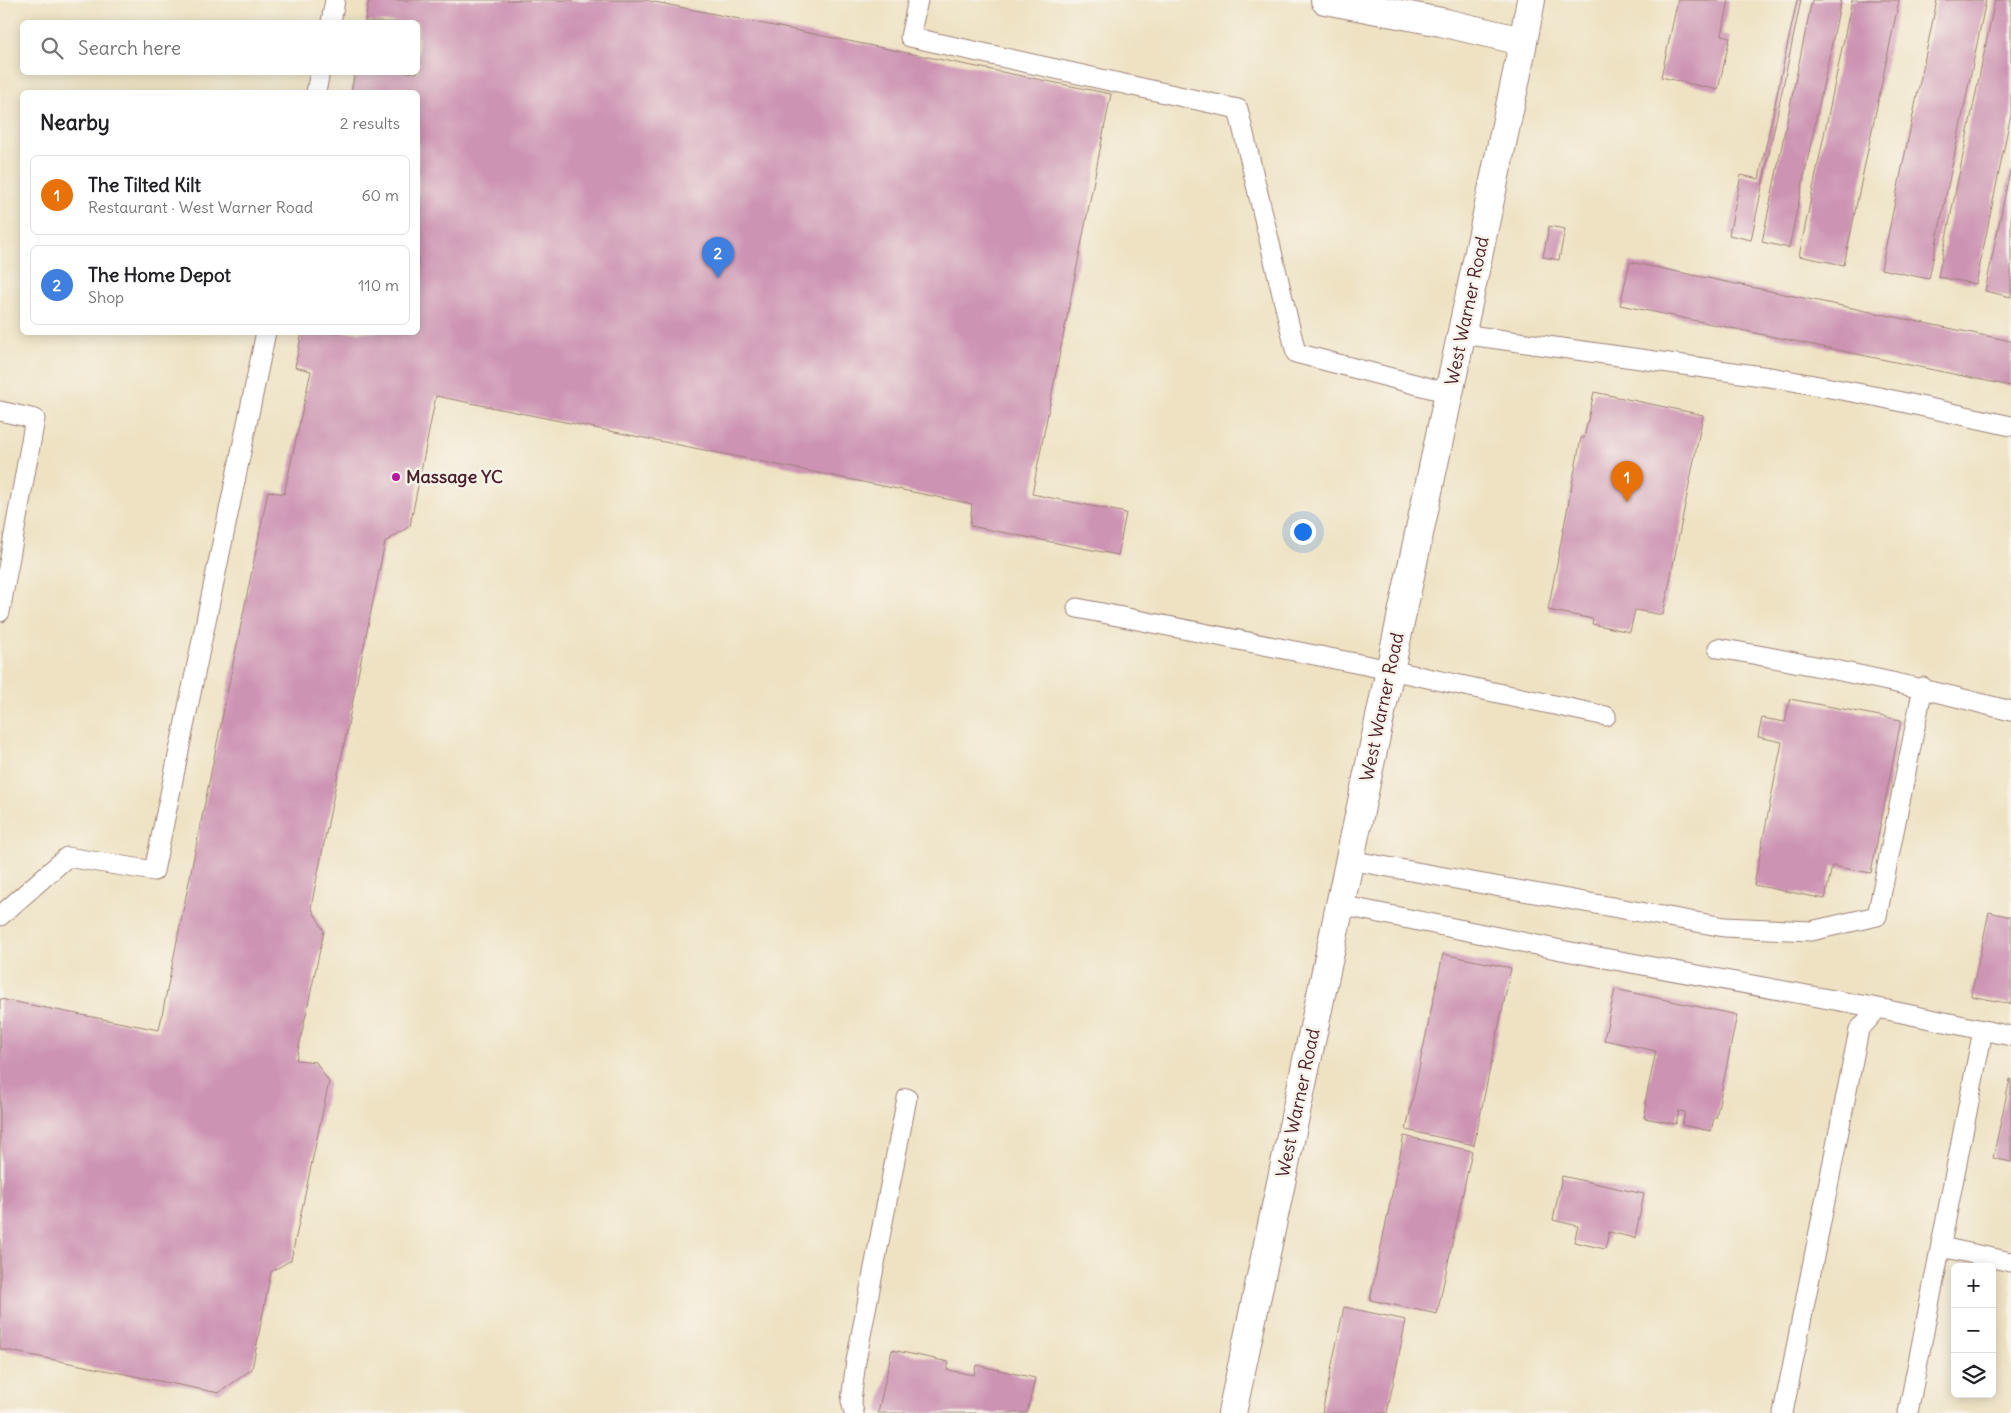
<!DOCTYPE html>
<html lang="en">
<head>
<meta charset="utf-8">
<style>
  :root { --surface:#fff; --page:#f2f2f2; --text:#202124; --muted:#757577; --line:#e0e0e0; --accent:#b5179e }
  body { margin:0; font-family:Delius,sans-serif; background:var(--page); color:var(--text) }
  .controls { position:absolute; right:15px; bottom:15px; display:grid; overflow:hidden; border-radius:8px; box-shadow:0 2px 12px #0003 }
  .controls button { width:45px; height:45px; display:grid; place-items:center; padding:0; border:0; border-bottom:1px solid var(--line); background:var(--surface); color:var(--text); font:25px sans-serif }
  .you { position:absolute; left:1302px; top:531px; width:18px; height:18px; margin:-12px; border:4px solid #fff; border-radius:50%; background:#1a73e8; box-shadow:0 0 0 8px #1a73e833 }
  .badge { display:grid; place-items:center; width:32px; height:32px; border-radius:50%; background:var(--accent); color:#fff; font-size:16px; font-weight:700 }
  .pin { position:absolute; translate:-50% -41px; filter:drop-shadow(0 1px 2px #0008) }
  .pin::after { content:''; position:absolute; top:26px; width:18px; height:15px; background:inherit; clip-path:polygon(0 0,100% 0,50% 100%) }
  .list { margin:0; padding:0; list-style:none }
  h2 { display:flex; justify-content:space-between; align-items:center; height:65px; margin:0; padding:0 20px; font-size:21px }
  h2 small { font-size:16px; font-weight:400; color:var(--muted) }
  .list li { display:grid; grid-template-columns:32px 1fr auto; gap:15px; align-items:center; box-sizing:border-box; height:80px; margin:0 10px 10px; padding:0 10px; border:1px solid var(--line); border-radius:8px }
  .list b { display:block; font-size:19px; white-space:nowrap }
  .list p { margin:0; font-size:16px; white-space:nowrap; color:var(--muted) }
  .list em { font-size:16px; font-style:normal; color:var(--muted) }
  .icon { flex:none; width:28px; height:28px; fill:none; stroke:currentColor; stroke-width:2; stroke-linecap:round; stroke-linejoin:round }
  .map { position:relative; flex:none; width:2011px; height:1413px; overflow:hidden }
  .search { position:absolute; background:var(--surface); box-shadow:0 2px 12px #0003; left:20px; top:20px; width:400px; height:55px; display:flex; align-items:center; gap:12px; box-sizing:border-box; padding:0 18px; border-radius:8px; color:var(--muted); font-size:19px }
  .panel { position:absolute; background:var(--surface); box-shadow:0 2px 12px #0003; left:20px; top:90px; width:400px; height:245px; border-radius:8px }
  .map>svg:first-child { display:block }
  .building { fill:#cc93b2 }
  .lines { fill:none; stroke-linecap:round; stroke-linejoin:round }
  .service-casing { stroke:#9c8077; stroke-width:21 }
  .minor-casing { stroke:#9c8077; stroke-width:30 }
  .secondary-casing { stroke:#9c8077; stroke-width:30 }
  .service { stroke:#fff; stroke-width:19 }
  .minor { stroke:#fff; stroke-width:28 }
  .secondary { stroke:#fff; stroke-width:28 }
  .poi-dot { fill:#b5179e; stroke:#f7f3e8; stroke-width:2 }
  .labels { text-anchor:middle; stroke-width:5; stroke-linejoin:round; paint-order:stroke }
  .street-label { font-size:18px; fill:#4a1f2b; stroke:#f7f3e8 }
  .poi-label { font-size:18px; font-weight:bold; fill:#4a1f2b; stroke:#f7f3e8; text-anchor:start }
</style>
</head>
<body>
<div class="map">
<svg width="2011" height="1413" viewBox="0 0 2011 1413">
  <rect width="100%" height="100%" fill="#f7f3e8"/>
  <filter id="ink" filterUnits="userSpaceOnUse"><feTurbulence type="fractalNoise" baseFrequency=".02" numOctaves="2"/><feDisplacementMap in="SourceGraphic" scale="10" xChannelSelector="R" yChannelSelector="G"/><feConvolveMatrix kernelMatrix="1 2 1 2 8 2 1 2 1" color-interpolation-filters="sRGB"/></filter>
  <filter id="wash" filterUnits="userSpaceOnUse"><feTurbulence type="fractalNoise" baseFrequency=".0096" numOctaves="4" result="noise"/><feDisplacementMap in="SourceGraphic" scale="20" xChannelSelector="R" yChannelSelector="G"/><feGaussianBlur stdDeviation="1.12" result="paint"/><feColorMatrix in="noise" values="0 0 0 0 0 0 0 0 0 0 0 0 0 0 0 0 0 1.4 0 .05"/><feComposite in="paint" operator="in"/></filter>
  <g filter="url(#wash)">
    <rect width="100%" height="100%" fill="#eee2c3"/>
    <g id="blocks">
      <!-- building -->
      <g class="building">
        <path d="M369,0h276l466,94 -79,400 94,19 -8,42 -148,-29 2,-22 -536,-108 -26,130 -25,16 -74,365 13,24 -28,129 20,2 13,20 -38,178 -20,12 -19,97 -33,24 -219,-44v-350l159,31 109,-539 16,3 27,-123 -16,-4 7,-35h116v-240h-67l4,-20h63v-50h-53z"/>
        <path d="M1678,0h51l-7,35 8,2 -12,53 -57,-13z"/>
        <path d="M1797,0h4l-50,240 -22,-5 12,-60 18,4z"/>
        <path d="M1812,0h29l-52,248 -27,-6z"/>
        <path d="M1852,0h47l-55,265 -45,-9z"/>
        <path d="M1937,0h49l-57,279 -48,-10z"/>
        <path d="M1995,0h16v114l-35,170 -38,-7z"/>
        <path d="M2010,171h1v126l-26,-6z"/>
        <path d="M1549,226l16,3 -6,31 -16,-3z"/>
        <path d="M1630,262l381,79v45l-391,-81z"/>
        <path d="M1594,392l109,23 -40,200 -28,-5 -5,22 -38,-8 1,-5 -45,-9 33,-172h3z"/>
        <path d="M1790,699l111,21 -30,153 -39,-7 -7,33 -71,-14 28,-143 -24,-5 4,-19 23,4z"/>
        <path d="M1989,912l22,5v87l-40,-8z"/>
        <path d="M1443,954l68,14 -37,177 -68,-15z"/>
        <path d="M1615,989l122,26 -21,103h-2l-3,13 -29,-6 3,-13 -6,-1 -3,13 -32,-6 3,-14 -2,-1 11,-52 -52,-11z"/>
        <path d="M2010,1079h1v83l-18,-4z"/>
        <path d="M1404,1136l68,15 -35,163 -67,-14z"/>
        <path d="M1562,1176l82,18 -9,44 -26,-6 -4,17 -31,-7 4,-16 -25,-6z"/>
        <path d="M1344,1307l62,13 -19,93h-65z"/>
        <path d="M892,1350l57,12 -2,8 27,5 2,-10 59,13 -8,35h-149z"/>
      </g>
    </g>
  </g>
  <g filter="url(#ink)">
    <use href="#blocks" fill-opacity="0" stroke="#9c8077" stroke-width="1"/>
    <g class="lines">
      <defs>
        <g id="service">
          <path d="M918,0l-8,37 328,72 58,244 153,40"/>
          <path d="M331,22l4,-22"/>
          <path d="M316,92l4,-20"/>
          <path d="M1462,334l314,44 103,19 132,29"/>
          <path d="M0,411l35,8 -35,193"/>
          <path d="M1077,608l313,62 216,46"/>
          <path d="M1718,648c100,17 195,37 293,63"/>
          <path d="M1349,860l375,67 87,4 66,-15 46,-229"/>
          <path d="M1340,905l231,47 307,56"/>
          <path d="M0,916l67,-59 87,14 112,-539"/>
          <path d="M1983,1030l28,6"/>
          <path d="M1941,1247l70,15"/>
          <path d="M854,1413l-3,-12 5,-40 51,-263"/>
          <path d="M1783,1413l76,-383 19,-22 105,22 -75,383"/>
        </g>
        <path id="minor" d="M1325,0l116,22 81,19"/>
        <path id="secondary" d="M1232,1413l285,-1340 14,-73"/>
      </defs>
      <!-- service casing -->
      <use href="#service" class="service-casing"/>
      <!-- minor casing -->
      <use href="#minor" class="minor-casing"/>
      <!-- secondary casing -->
      <use href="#secondary" class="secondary-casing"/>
      <!-- service -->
      <use href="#service" class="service"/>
      <!-- minor -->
      <use href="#minor" class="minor"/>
      <!-- secondary -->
      <use href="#secondary" class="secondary"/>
    </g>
  </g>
  <!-- markers -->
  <circle class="poi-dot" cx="396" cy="477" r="5"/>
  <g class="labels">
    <!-- street labels -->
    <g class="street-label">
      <text transform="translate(1467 311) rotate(-78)" y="6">West Warner Road</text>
      <text transform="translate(1382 707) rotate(-78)" y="6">West Warner Road</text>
      <text transform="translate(1298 1103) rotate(-78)" y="6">West Warner Road</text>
    </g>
    <!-- poi labels -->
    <g class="poi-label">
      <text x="406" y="483">Massage YC</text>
    </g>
  </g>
</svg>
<div class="controls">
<button>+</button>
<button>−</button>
<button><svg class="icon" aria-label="layers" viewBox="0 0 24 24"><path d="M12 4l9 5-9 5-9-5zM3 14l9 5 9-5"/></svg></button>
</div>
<div class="you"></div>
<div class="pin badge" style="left:1627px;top:502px;background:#e8710a">1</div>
<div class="pin badge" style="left:718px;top:278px;background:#3f7fe0">2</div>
<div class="search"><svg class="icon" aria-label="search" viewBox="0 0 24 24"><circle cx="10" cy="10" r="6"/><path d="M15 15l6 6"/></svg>Search here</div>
<section class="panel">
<h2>Nearby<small>2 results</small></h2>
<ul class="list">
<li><span class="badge" style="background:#e8710a">1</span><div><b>The Tilted Kilt</b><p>Restaurant · West Warner Road</p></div><em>60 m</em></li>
<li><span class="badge" style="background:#3f7fe0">2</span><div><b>The Home Depot</b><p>Shop</p></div><em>110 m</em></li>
</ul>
</section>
</div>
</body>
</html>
